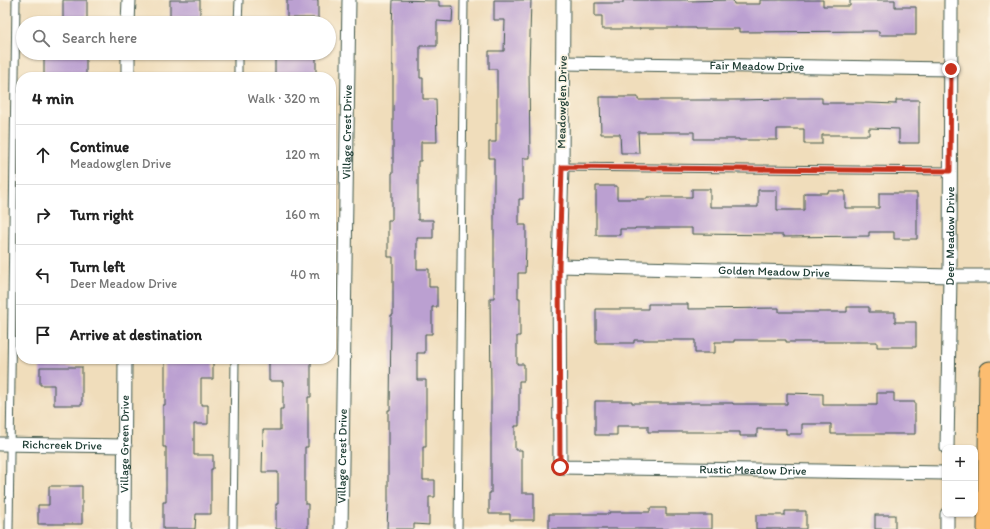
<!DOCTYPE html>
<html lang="en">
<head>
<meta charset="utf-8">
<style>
  :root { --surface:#fff; --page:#f6f6f6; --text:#222; --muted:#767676; --line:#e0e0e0 }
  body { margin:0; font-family:Itim,sans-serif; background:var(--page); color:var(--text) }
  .controls { position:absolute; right:12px; bottom:12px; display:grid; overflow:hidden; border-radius:8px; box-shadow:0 1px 3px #0004 }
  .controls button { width:36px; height:36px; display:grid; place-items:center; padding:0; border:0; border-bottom:1px solid var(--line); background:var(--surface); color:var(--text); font:20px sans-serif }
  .stop { position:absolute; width:12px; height:12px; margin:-9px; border:3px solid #c8321e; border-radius:50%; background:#fff }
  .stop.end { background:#c8321e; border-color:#fff; box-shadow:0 1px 4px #0008 }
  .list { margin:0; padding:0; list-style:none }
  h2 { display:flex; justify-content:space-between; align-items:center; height:52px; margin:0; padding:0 16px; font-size:17px }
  h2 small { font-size:13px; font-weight:400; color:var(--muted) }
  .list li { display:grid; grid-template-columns:26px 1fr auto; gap:12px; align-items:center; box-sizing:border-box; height:60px; padding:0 16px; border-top:1px solid var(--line) }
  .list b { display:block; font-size:15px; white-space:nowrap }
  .list p { margin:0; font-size:13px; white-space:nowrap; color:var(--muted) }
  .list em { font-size:13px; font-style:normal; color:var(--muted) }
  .icon { flex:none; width:22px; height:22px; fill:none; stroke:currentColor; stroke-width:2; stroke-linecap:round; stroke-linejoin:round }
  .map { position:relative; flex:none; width:990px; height:529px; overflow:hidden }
  .search { position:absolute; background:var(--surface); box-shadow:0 1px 3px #0004; left:16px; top:16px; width:320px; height:44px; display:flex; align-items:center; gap:10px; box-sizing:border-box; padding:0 14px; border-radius:22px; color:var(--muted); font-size:15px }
  .panel { position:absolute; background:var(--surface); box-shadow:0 1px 3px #0004; left:16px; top:72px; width:320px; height:292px; border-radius:16px }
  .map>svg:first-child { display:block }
  .building { fill:#bba0d1 }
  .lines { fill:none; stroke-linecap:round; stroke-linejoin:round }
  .lane-casing { stroke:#3e5548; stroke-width:9 }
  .street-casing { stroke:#3e5548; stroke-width:15 }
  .primary-casing { stroke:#3e5548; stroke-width:23 }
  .lane { stroke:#fff; stroke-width:7 }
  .street { stroke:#fff; stroke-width:13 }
  .primary { stroke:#fcbd6f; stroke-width:21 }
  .route { stroke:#c8321e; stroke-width:5 }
  .labels { text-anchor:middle; stroke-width:3.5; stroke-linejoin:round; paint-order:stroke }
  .street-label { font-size:12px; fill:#1f3d34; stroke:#fcf5e5 }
</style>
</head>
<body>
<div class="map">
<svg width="990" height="529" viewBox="0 0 990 529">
  <rect width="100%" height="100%" fill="#fcf5e5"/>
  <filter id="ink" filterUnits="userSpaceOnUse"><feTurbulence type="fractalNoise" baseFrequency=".025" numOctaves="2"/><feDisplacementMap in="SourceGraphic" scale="8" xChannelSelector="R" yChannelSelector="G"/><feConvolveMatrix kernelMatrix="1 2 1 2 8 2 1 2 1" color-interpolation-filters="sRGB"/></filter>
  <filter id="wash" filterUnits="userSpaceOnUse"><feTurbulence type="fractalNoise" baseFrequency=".012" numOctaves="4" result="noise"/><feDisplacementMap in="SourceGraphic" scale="16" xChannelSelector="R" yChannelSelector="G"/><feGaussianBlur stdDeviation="0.9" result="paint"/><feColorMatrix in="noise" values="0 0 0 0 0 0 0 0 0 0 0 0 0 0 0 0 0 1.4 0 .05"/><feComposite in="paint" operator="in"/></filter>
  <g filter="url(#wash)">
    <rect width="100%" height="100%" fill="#f0ddbb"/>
    <g id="blocks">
      <!-- building -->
      <g class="building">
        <rect x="63" y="0" width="24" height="23"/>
        <rect x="170" y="0" width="30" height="17"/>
        <rect x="287" y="0" width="31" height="18"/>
        <path d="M393,0l46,1v5h14l-1,16 -15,-1v25h-17v32h3v21h13l1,43h-16v19h-3v59h15v18h-16v31h12v18h8v20h-5v27h-7v19h-8v27h9v67h-3v33h12v17h-6v28l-15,-1v5h-27l1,-25v-94h2l1,-95h2v-58h-5v-37h4v-47h1v-107h-1v-39z"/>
        <path d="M494,0h37l-2,70 1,88h-7v41h-4v26h7v20l-1,28h-7v25h2v38h-3v28h7v17h-5v45h-4v24h7v43h12v27h-24v-6h-21v-21h2v-104l-1,-91h4v-140h-5v-16h7v-19h1v-54h-8v-18h15l1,-31h-11z"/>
        <path d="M623,0h65v1l45,-1 1,4h26v-4h63v6h27v-6h45v7h21v28h-37v-4l-140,1v-3h-44v-1h-55v1h-38v-13h-7v-13h28z"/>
        <rect x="44" y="53" width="42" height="24"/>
        <rect x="275" y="53" width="41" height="24"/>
        <path d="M600,97h38v3h101l45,-1v-1h38v5h47l27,1v-4h23v43h-20v-14l-30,-1v7h-47v9h-18v-15h-27v11h-38v-1h-45v-7h-56l1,21h-18l-1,-19h-19z"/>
        <path d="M596,186h21v13h30v-2h45v-8h18v18h48v-17h19v20h27v-17h24v-2h17v17h34v-15h38v46h-23v-7h-25v4l-86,1v-2l-91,-1v-6h-57v1h-15v6h-24z"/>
        <path d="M648,304h40v5l91,-1v4h68v-5h22v5h26v10h21v25h-39v-5h-91v-2h-52v2h-19v11h-20v-13h-61v3h-38v-34h52z"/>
        <path d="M165,360h48v19h-12v26h7v19h-14v31h19v14h-2v45h-15l-1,15h-32v-27h3v-55h-3v-42h2z"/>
        <path d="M269,360h42v37h-3v50h-3v57h3v25h-32v-25h2v-32h-16l1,-42h17v-21h3v-28h-14z"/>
        <path d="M40,367h42v38h-28v-20h-14z"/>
        <path d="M787,393l36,1v11h54v-12h17v9h21v32h-84v-10h-29v10h-16v-5h-29v7h-17v-4h-92v-6h-31v9h-22v-34h37v2h101v1h54z"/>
        <path d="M49,486h33v38h-44v-19h11z"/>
        <path d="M650,508h16v7h46v14h-163v-15h60v-2h41z"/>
        <path d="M785,511h21v18h-50v-14h29z"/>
        <rect x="875" y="515" width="20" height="14"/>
      </g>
    </g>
  </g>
  <g filter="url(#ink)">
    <use href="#blocks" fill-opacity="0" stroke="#3e5548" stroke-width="1"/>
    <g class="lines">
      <defs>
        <g id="lane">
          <path d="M238,23l1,-23"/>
          <path d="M238,77v-24"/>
          <path d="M562,167l388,4"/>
          <path d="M9,529l7,-529"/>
          <path d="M233,529l2,-170"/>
          <path d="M458,529l6,-529"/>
        </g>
        <g id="street">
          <path id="s1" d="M563,0l-1,167 -3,99 1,201 385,6"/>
          <path d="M128,23l1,-23"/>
          <path id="s2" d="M563,63l388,6"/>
          <path d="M128,77v-24"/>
          <path id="s3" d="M559,266l391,10h40"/>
          <path id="s4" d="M0,444l125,2"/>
          <path id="s5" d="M947,448l3,-172 1,-276"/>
          <path d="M947,514v15"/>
          <path id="s6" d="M124,529l1,-170"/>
          <path id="s7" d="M341,529l8,-529"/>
        </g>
        <path id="primary" d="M988,529l2,-157"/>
      </defs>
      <!-- lane casing -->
      <use href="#lane" class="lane-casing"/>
      <!-- street casing -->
      <use href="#street" class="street-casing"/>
      <!-- primary casing -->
      <use href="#primary" class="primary-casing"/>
      <!-- lane -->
      <use href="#lane" class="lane"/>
      <!-- street -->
      <use href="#street" class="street"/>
      <!-- primary -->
      <use href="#primary" class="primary"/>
    </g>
  </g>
  <g class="lines" filter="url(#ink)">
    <!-- route -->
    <path class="route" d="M560,467l-1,-201 3,-99 388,4 1,-102"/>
  </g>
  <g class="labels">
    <!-- street labels -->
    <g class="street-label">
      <text dy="4" stroke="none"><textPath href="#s2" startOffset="194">Fair Meadow Drive</textPath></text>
      <text transform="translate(562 102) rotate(-89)" y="4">Meadowglen Drive</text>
      <text dy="4" stroke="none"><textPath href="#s7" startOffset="397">Village Crest Drive</textPath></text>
      <text dy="4" stroke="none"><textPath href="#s5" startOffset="212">Deer Meadow Drive</textPath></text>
      <text dy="4" stroke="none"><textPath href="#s3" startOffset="215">Golden Meadow Drive</textPath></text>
      <text dy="4" stroke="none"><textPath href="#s6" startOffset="85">Village Green Drive</textPath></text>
      <text dy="4" stroke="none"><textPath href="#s4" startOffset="62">Richcreek Drive</textPath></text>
      <text dy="4" stroke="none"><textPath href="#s7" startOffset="73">Village Crest Drive</textPath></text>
      <text dy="4" stroke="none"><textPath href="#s1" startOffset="660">Rustic Meadow Drive</textPath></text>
    </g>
  </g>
</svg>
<div class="controls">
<button>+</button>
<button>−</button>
</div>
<div class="stop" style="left:560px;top:467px"></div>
<div class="stop end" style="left:951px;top:69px"></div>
<div class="search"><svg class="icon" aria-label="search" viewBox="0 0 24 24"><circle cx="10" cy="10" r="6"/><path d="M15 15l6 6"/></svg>Search here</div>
<section class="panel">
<h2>4 min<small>Walk · 320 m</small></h2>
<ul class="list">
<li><svg class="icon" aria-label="ahead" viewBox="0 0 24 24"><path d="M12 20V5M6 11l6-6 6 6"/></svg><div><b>Continue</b><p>Meadowglen Drive</p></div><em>120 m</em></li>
<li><svg class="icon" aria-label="right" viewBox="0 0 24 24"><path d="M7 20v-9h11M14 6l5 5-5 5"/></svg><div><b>Turn right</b></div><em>160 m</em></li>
<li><svg class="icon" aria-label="left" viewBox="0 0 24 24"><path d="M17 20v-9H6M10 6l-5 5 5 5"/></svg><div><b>Turn left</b><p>Deer Meadow Drive</p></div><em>40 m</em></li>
<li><svg class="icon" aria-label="arrive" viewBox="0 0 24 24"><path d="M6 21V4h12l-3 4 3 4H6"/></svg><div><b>Arrive at destination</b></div></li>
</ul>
</section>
</div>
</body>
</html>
